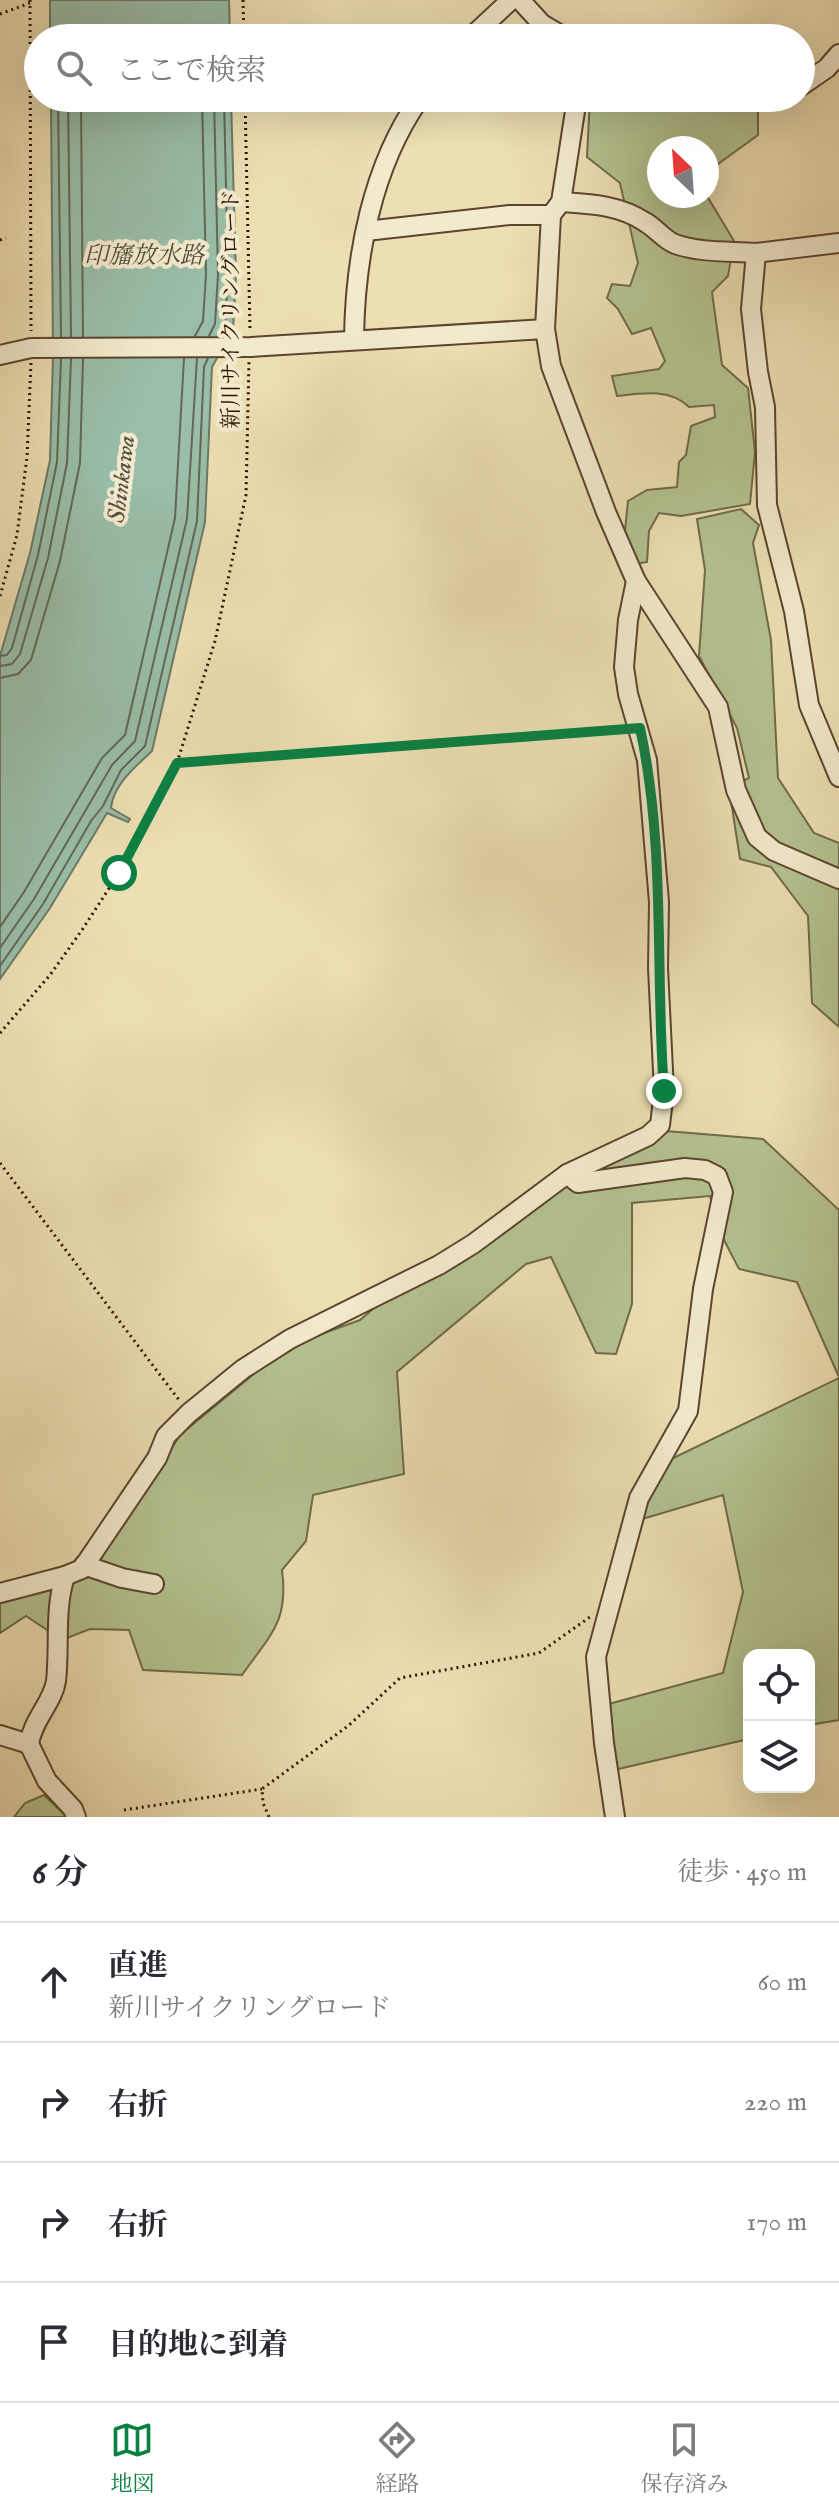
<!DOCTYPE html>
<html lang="ja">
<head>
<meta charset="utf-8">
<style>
  :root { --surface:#fff; --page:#f7f7f7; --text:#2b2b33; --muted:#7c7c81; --line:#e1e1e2; --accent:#0b8043 }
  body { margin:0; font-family:"IM FELL English","Noto Serif JP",serif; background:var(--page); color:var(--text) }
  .controls { position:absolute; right:24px; bottom:24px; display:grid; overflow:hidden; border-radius:16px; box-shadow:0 8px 32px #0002 }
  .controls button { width:72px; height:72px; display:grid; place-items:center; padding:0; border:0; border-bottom:2px solid var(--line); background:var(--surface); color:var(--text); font:40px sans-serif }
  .compass { position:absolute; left:647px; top:136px; width:72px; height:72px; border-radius:50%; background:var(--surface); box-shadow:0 8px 32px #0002; rotate:335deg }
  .stop { position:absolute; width:24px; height:24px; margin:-18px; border:6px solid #0b8043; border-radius:50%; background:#fff }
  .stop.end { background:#0b8043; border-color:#fff; box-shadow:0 2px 8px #0008 }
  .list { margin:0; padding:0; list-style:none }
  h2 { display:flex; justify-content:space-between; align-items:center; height:104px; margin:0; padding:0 32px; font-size:34px }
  h2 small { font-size:26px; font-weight:400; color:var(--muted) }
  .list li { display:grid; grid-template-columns:52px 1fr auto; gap:24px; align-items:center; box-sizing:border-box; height:120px; padding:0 32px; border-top:2px solid var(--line) }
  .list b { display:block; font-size:30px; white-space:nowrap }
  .list p { margin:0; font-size:26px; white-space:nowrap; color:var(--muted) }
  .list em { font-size:26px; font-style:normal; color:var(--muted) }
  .icon { flex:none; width:44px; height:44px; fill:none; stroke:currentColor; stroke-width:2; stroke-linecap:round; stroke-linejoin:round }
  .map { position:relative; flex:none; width:839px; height:1817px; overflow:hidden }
  .search { position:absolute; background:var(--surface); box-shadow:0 8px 32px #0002; left:24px; right:24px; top:24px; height:88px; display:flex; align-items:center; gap:20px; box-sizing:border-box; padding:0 28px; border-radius:44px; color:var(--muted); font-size:30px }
  .sheet { height:584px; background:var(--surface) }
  nav { display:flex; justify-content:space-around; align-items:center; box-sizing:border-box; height:112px; border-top:2px solid var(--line); background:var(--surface); font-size:22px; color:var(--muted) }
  nav a { display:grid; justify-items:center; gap:4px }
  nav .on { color:var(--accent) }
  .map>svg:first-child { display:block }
  .green { fill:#b4c290; stroke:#706a49; stroke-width:2 }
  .water { fill:#99bda8; stroke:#6d7966; stroke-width:2 }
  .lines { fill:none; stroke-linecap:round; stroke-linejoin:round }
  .shore { stroke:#626855; stroke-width:2 }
  .minor-casing { stroke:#5b452e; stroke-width:22 }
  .path { stroke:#2b1202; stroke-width:3; stroke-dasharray:2 4; stroke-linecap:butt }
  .minor { stroke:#f3eace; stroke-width:18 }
  .route { stroke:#0b8043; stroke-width:10 }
  .labels { text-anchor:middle; stroke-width:8; stroke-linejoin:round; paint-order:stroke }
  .street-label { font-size:22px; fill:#2b1202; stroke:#f3eace }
  .water-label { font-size:24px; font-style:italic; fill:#524e3c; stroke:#f3eace }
</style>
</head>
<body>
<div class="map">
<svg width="839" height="1817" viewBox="0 0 839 1817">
  <rect width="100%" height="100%" fill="#ecdfb3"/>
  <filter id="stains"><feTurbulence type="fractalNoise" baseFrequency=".0025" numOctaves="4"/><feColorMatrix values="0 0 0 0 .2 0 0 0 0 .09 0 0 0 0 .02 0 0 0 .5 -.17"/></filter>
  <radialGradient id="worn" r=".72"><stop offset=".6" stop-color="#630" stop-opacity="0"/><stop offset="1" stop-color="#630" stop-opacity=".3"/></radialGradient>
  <!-- green -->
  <g class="green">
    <path d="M590,98h168v37l-44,32 -7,17v-36h-48v48h48l27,45 -6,35 -16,16 10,73 26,23 7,64 -5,52 -69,12 -22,-3 -10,18 -2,31 -11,2 -12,-24 4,-39 19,-11 30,-3 2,-25 7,-7 5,-29 24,-9 -1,-12 -25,2c-19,-19 -47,-14 -72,-11l-5,-20 47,-7 6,-8 -14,-33 -19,6 -14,-25 -11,-11 5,-14 18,2 8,-23 -18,-80 -33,-26z"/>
    <path d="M741,509l18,16 -6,18 18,97 7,138 36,55 25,10v184l-27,-24 -4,-87 -37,-49 -31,-8 -11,-71 20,-10 -12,-50 -38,-72 6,-86 -8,-51z"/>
    <path d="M666,1131l97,8 76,71v167l-42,-95 -58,-13 -15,-29 -14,-44 -78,7v101l-16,50 -20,-1 -45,-96 -25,7 -129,108 7,102 -91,21 -7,46 -24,29c7,52 -12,65 -40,105l-99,-5 -14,-40 -39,-1 -28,11 -36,-24 -26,17v-32l52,-14 84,-82 44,-70 86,-71 36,-23 58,-21 20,-17c63,-40 124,-83 188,-120 33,-18 69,-28 98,-52z"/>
    <path d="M839,1378v342l-30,5v-70h-60v84l-135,31 -9,-65 118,-32 20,-81 -20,-97 -84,25 6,-19 24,-41z"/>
    <path d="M44,1795l23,22h-53l11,-14z"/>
  </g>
  <!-- water -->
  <g class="water">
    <path d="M50,0h179l1,38h-180z"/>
    <path d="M51,98h180l5,177 -3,55 -21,37 -7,155 -53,229c-16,15 -39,34 -41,57l19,11 -2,3 -21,-9 -57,95 -50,71v-323l30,-103 20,-93 3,-102z"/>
  </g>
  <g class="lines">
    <!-- shore -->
    <g class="shore">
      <path d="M58,98l3,239"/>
      <path d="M68,98l3,239"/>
      <path d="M81,98l2,239"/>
      <path d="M195,336l8,-15 3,-46 -4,-177"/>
      <path d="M209,336l6,-12 3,-49 -4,-177"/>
      <path d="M220,336l5,-9 3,-52 -4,-177"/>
      <path d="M0,656l7,-1 5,-7 26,-93 19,-93 4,-103"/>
      <path d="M0,666l12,-2 8,-10 28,-96 19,-95 4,-104"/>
      <path d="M0,678l18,-4 13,-14 29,-99 20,-98 3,-104"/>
      <path d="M0,927l24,-35 78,-134 23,-23 50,-217 9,-160"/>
      <path d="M0,948l34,-49 78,-134 23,-24 52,-222 10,-161"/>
      <path d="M0,966l43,-62 48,-83 12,-15 18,-36 24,-24 52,-225 7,-154 4,-9"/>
    </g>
    <defs>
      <g id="minor">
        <path d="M520,0l22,24 24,14"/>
        <path d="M470,38l41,-38"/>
        <path d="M801,86l26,-18 12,-14"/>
        <path d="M561,202c30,2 58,3 84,20 11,6 19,18 30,22 25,9 55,7 81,9"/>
        <path d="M366,231l144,-16h41"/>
        <path d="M839,243l-83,10 -5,56 7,63 7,35 2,98 27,106 15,94 30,72"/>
        <path d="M545,329l6,-114 10,-13 16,-104"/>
        <path d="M354,339c1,-82 18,-173 66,-241"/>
        <path d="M0,355l31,-7 220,-1 294,-18 6,37 55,146 30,69 82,126 18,83 21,47 17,14 65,28"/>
        <path d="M567,1174l11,9 107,-15 20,2 12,6 6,16 -20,97 -15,122 -49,87 -43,159 8,86 11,74"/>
        <path d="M84,1565l38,13 32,6"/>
        <path d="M65,1576c-11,35 -5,70 -9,105 -3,21 -23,38 -27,63l18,37 26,28 3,8"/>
        <path d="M0,1593l65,-17 17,-7 75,-111 9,-22 23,-23 54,-44 47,-30 149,-74 34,-21 94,-70 81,-38 12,-11 4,-34 -6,-123 1,-66 -12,-142 -19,-66 -4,-27 4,-47 8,-39"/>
        <path d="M0,1735l29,9"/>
      </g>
    </defs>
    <!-- minor casing -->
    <use href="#minor" class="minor-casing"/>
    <!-- path -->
    <g class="path">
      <path d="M30,0l1,331"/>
      <path d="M243,0l1,38"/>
      <path d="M0,14l30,-11"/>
      <path d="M245,98l5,232"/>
      <path d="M0,240l6,-2"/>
      <path d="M0,596l17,-61 10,-78 4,-94"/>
      <path d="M177,763l447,-33"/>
      <path d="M0,1033l50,-58 32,-45 37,-57 58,-110 38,-122 31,-146 3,-134"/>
      <path d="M0,1163l179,237"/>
      <path d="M124,1810l138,-21"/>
      <path d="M269,1817l-6,-14 -1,-14 86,-63 52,-48 139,-25 51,-36"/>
    </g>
    <!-- minor -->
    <use href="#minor" class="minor"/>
  </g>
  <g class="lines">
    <!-- route -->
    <path class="route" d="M119,873l58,-110 463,-35c26,119 15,243 24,363"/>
  </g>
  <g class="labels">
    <!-- street labels -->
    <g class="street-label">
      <text transform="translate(230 309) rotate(-90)" y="8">新川サイクリングロード</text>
    </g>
    <!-- water labels -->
    <g class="water-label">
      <text x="144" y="263">印旛放水路</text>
      <text transform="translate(121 479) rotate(-83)" y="8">Shinkawa</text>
    </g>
  </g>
  <rect width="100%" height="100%" filter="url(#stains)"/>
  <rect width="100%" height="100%" fill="url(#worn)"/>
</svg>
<div class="controls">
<button><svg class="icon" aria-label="locate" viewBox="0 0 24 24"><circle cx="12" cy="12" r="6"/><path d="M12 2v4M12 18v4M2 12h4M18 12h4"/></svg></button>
<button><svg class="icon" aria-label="layers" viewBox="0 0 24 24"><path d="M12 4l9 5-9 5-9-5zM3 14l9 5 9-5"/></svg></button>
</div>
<svg class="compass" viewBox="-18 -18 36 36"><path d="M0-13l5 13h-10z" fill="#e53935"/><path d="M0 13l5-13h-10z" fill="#7c7c81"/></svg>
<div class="stop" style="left:119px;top:873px"></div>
<div class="stop end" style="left:664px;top:1091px"></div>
<div class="search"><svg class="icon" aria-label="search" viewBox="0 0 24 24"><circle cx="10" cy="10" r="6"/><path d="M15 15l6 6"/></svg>ここで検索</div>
</div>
<section class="sheet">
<h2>6 分<small>徒歩 · 450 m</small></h2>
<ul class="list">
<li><svg class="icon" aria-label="ahead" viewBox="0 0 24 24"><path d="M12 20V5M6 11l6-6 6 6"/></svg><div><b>直進</b><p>新川サイクリングロード</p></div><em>60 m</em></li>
<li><svg class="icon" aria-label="right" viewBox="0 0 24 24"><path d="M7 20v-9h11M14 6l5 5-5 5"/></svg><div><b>右折</b></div><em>220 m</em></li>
<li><svg class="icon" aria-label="right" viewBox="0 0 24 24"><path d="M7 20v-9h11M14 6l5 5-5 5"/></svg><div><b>右折</b></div><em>170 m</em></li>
<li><svg class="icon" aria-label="arrive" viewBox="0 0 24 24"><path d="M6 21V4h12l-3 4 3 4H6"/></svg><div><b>目的地に到着</b></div></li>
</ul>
</section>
<nav>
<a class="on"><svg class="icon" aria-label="map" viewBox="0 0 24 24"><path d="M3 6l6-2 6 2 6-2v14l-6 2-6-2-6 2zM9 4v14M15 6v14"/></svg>地図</a>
<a><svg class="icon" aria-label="directions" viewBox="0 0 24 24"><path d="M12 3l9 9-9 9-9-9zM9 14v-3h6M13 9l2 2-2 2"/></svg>経路</a>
<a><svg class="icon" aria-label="saved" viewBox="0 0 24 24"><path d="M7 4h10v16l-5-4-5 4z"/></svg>保存済み</a>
</nav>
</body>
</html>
